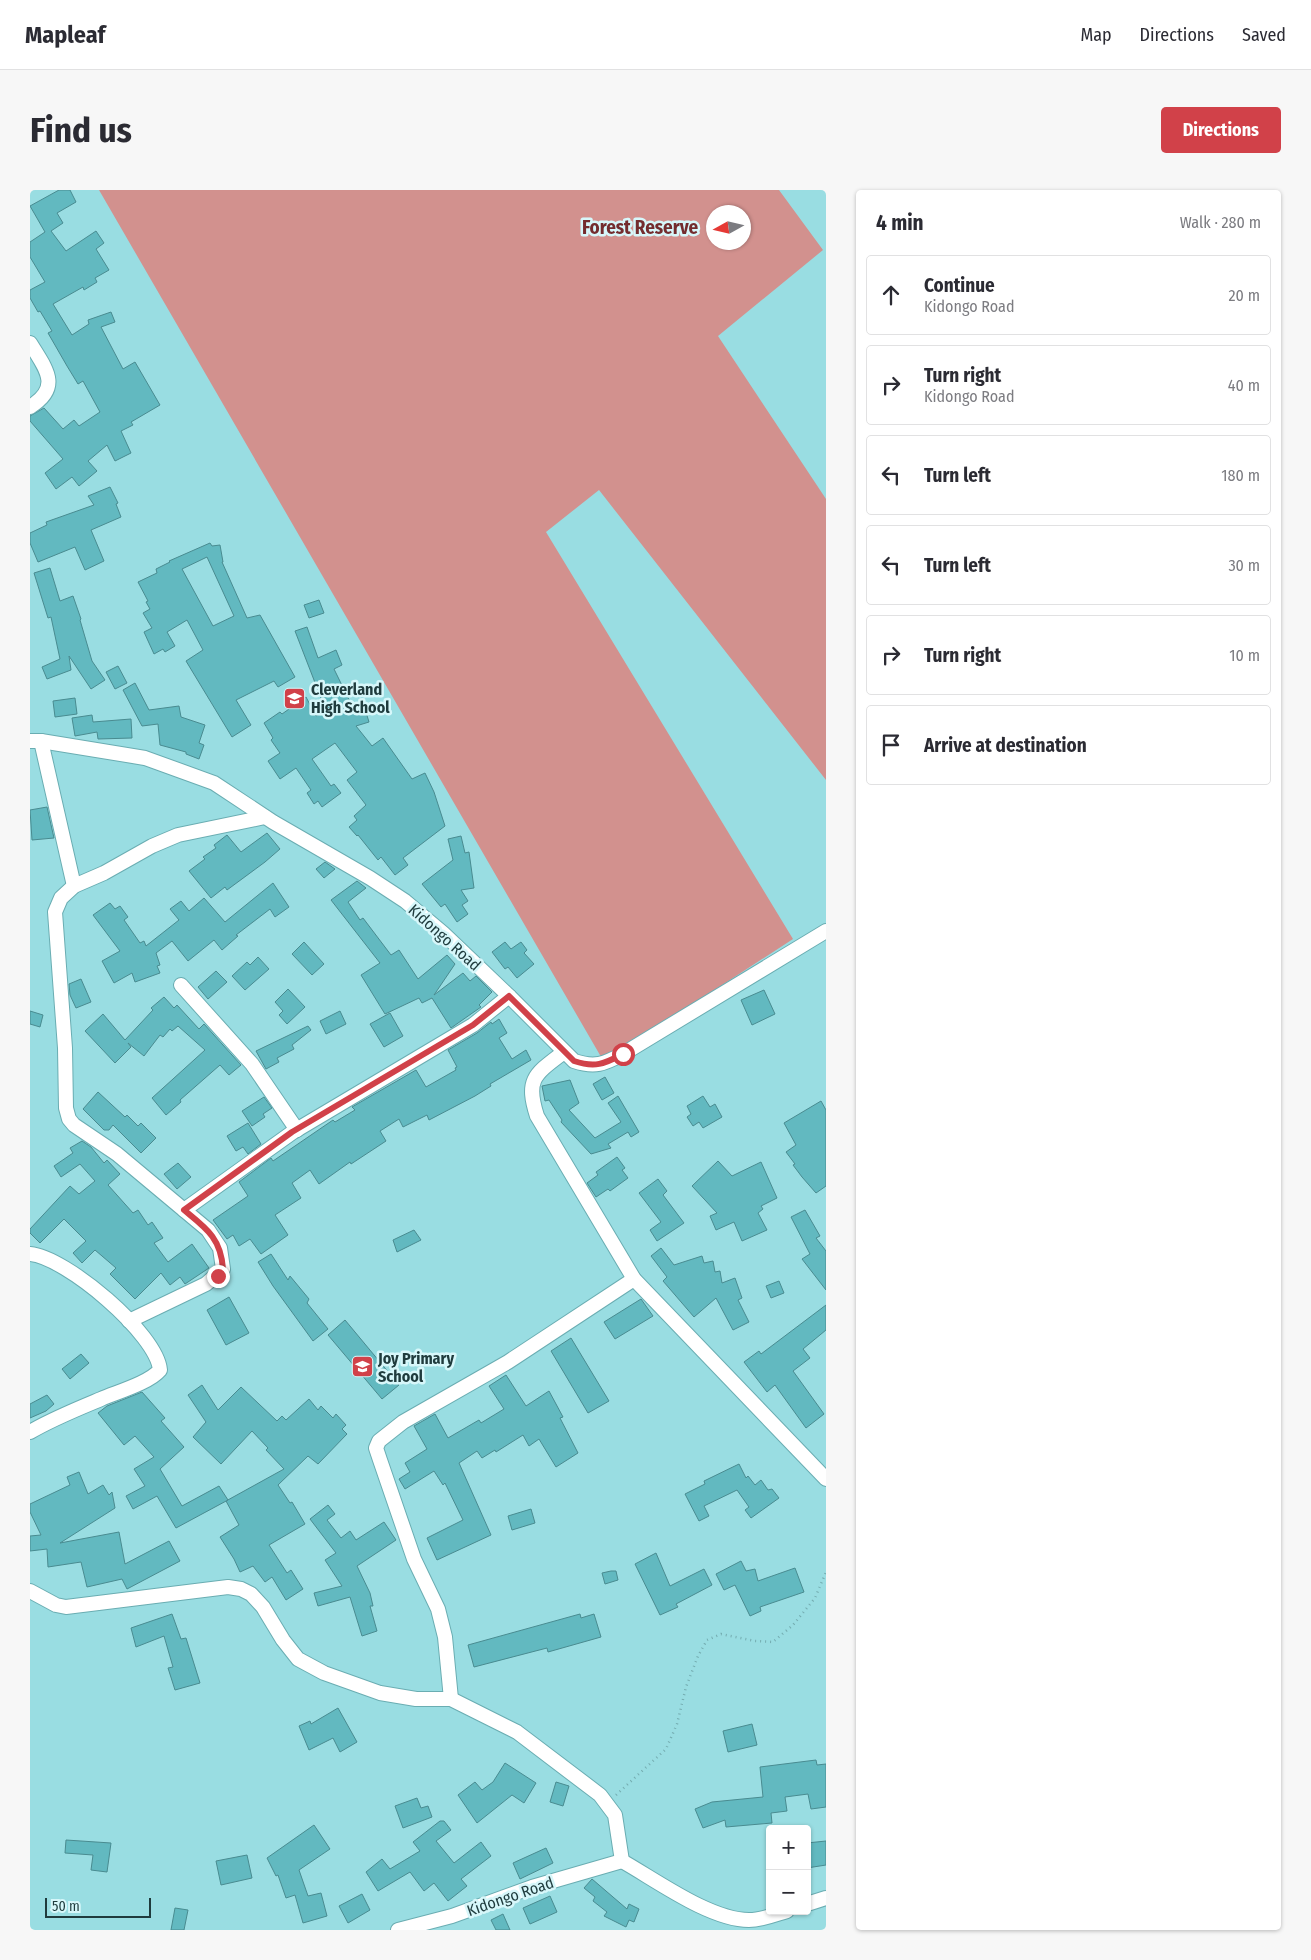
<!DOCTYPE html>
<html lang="en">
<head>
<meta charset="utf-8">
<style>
  :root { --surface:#fff; --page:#f7f7f7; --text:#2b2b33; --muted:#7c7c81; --line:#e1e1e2; --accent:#d14149 }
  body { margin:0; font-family:"Fira Sans Condensed",sans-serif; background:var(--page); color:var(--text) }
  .controls { position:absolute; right:15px; bottom:15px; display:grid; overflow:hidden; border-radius:5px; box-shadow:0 1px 4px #0004 }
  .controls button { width:45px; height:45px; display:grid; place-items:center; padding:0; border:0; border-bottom:1px solid var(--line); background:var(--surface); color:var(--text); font:25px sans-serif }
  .compass { position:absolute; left:676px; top:15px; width:45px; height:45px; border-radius:50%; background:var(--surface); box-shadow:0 1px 4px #0004; rotate:262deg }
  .scale { position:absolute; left:15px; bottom:12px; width:106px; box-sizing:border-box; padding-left:5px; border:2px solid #1f3b3d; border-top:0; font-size:14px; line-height:18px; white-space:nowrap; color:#1f3b3d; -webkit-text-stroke:4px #d7f7fa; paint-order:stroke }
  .stop { position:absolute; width:15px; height:15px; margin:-11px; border:4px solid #d14149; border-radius:50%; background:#fff }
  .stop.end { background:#d14149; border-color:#fff; box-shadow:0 1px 5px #0008 }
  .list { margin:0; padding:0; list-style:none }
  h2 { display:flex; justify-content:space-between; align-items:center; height:65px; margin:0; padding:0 20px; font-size:21px }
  h2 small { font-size:16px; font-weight:400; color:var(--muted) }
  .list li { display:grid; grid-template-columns:32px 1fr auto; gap:15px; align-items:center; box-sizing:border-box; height:80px; margin:0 10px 10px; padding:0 10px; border:1px solid var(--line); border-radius:5px }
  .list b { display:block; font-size:19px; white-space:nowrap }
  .list p { margin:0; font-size:16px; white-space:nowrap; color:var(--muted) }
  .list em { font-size:16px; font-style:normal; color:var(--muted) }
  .icon { flex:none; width:28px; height:28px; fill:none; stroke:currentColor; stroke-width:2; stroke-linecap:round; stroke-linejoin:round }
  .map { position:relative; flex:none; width:796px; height:1740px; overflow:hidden; border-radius:5px }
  header { display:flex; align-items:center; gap:30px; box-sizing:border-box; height:70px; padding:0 25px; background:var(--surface); border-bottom:1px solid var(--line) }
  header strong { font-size:24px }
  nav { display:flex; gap:28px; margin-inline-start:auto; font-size:18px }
  .intro { display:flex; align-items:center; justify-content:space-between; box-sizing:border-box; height:120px; padding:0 30px }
  h1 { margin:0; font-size:35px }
  .button { padding:12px 22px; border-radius:5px; background:var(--accent); color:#fff; font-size:18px; font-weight:700 }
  main { display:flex; gap:30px; padding:0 30px }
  aside { flex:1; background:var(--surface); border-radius:5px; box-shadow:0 1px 4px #0004 }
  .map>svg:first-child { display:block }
  .green { fill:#d2918e; fill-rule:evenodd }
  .building { fill:#62b9c0; stroke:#498b90; fill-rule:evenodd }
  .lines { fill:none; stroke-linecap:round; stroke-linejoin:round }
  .street-casing { stroke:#6aadb2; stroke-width:16 }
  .path { stroke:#74acb0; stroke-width:2.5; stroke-dasharray:1 4; stroke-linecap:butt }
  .street { stroke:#fff; stroke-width:14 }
  .route { stroke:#d14149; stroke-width:6 }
  .labels { text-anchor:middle; stroke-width:5; stroke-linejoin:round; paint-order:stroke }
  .poi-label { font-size:16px; font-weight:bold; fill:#1f3b3d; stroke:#d7f7fa; text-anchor:start }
  .street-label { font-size:16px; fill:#1f3b3d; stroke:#d7f7fa }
  .quarter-label { font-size:19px; font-weight:bold; fill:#732c2e; stroke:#d7f7fa }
</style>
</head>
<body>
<header>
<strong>Mapleaf</strong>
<nav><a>Map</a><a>Directions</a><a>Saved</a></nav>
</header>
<div class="intro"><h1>Find us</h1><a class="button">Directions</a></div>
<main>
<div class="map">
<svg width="796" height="1740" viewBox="0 0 796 1740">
  <rect width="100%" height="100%" fill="#99dde2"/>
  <!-- green -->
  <path class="green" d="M69,0h680l44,60 -105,86 108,163v281l-227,-290 -53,42 247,407 -189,123zM684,22h30v30h-30z"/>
  <!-- building -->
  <g class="building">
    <path d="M29,0h11l6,12 -19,11 6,10 -12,8 15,20 30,-20 8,12 -8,6 13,21 -14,8 2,4 -13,8 -1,-3 -30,17 19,31 17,-11 -1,-4 23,-8 4,10 -14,5 22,42 12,-7 25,43 -29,17 2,3 -12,6 10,22 -16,8 -8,-16 -19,16 9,10 -18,15 -7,-9 -16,12 -11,-16 18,-14 -33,-38v-5l14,-8 19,21 11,-9 5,6 21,-14 -17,-31 -5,3 -11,-18 -19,-33 4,-2 -12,-20 -2,1 -8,-14v-8l15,-8 -15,-25v-15l15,-10 -15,-26z"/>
    <path d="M80,297l8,16 -2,1 5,13 -30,13 13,31 -19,9 -10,-23 -37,15 -8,-19v-10l17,-8 -1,-3 48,-17 -6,-9z"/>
    <path d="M180,353l2,3 8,-1 3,17h-1l25,56 13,-3 35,62 -17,10 -4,-6 -38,19 15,25 -19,12 -46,-76 17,-11 -16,-30 -20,12 8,14 -10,6 -2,-3 -9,5 -10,-22 8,-4 -9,-15 7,-4 -4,-7 2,-1 -10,-19 19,-9 -1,-4 14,-7 -1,-1zM177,367l27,59 -21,10 -31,-57z"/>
    <path d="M20,378l10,33 13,-5 8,23 -1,1 12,41 13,19 -14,9 -22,-33 2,14 -24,9 -5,-12 18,-8 -9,-42 -3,1 -14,-45z"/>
    <path d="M289,410l5,13 -15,5 -5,-13z"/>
    <path d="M277,437l11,31 18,-8 6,15 -8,4 21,43 10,-3 4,13 -13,4 16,20 11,-8 29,41 13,-6 9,19 11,34 -42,32 5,7 -13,10 -14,-18 -3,3 -20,-25 -1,1 -8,-9 8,-7 -3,-4 12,-11 -19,-25 10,-8 -22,-29 -23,16 19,27 3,-2 7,9 -19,14 -4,-6 -4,3 -7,-11 4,-3 -15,-22 -16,11 -12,-18 12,-8 -9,-13 2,-2 -9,-15 16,-11 2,2 24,-17 10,19 10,-5 -31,-80z"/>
    <path d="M88,476l9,17 -12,6 -9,-17z"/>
    <path d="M105,493l14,27 30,-4 2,11 24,8 -6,18 5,2 -5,14 -13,-5v-2l-26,-7 -2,-21 -16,2 -19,-36z"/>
    <path d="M45,508l2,16 -22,3 -2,-16z"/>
    <path d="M62,525l1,7 38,-3 1,19 -34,1 -1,-7 -22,4 -3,-18z"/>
    <path d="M17,617l7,31 -22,2 -2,-30z"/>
    <path d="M237,643l13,16 -15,13 -38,28 -2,-3 -14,11 -22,-27 16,-12 -2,-2 13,-9 -2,-3 13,-10 14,17z"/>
    <path d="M431,646l4,17 4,-1 5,36 -13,2 7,11 -6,4 6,9 -11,8 -12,-18 -4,3 -19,-23 31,-24 -5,-21z"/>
    <path d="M295,672l10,7 -11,9 -8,-9z"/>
    <path d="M327,691l9,7 -18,14 12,18 3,-2 28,37 8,-5 19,29 29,-24 8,9 -21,31 29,-22 7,8 6,-5 16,16 -13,13 2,2 -30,21 -19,-30 -10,5 -3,-5 -34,16 -24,-39 19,-12 -49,-63z"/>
    <path d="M243,693l16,24 -14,10 -5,-8 -34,26 2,1 -16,14 -8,-10 -26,21 -16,-20 -16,12 4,12 -3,1 3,7 -25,9 -3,-9 -18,10 -12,-22 18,-10 -27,-36 17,-12 5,6 5,-3 8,11 -4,3 16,23 4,-2 2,5 33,-26 -9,-11 11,-8 8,10 15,-13 21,24z"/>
    <path d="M274,752l20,22 -12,11 -20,-21z"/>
    <path d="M475,752l6,7 10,-7 6,8 -3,3 10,11 -17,14 -9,-11 -3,2 -13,-17z"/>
    <path d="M228,767l11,12 -24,21 -13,-14 15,-14 3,3z"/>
    <path d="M186,781l11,11 -19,17 -10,-12z"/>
    <path d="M51,789l10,23 -15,6 -6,-13 -1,-11z"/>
    <path d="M258,799l17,18 -18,17 -8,-9 4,-4 -8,-9z"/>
    <path d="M734,800l11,24 -23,11 -11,-25z"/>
    <path d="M134,807l10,11 3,-3 22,24 5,-5 37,41 -12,10 -9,-10 -40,35 1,2 -15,13 -14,-17 53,-48 -27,-24 -6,5 -2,-2 -7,8 -3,-2 -16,21 -16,-13 3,4 -16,16 -30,-32 18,-17 22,26 28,-30 -2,-2z"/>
    <path d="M0,821l13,4 -3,12 -10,-3z"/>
    <path d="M310,821l6,13 -20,10 -6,-13z"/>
    <path d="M360,823l13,23 -19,11 -14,-23z"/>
    <path d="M469,829l8,14 -8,5 13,21 14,-9 5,10 -41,24 1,2 -16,10 -46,24 -2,-5 -24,12 -4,-8 -19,12 6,10 -35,23 -1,-2 -31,22 -9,-14 -18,13 9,15 -26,17 13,20 -27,19 -11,-15 -11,7 -6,-11 -6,4 -14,-19 35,-24 -9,-14 32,-24 2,3 60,-41 2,2 20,-12 -3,-3 64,-37 10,17 30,-17 -1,-2 2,-1 -9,-17 29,-17 14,-11 1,2z"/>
    <path d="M278,836l3,4 -19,15 2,4 -17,9 2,4 -13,7 -10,-18z"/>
    <path d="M575,887l9,16 -12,7 -9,-16z"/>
    <path d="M540,890l9,23 -10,7 26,28 26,-16 -13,-19 10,-7 21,36 -8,5 -3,-5 -20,12 3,4 -20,6 -30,-32 1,-2 -13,-20 -4,1 -3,-15z"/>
    <path d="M68,902l27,25 2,-2 11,11 3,-3 15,15 -15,15 -28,-28 -4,5h-5l-21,-21z"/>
    <path d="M673,906l7,11 5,-3 7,13 -19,11 -4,-6 -6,4 -6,-9 4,-3 -4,-8z"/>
    <path d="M234,907l8,11 -9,6 2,3 -13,9 -10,-15z"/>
    <path d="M791,911l5,9v76l-10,7 -14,-16 -9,-12 2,-1 -9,-12 10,-7 -12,-22z"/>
    <path d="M218,933l13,21 -13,10 -5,-7 -7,4 -9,-15z"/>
    <path d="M52,951l9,6 13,16 3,-3 13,14 -12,11 25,28 5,-3 10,15 4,-3 11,16 -9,5 14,19 24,-18 17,24 -24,16 -5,-7 -10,8 -9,-12 -26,26 -25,-25 6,-6 -21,-18 -13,13 -9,-10 13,-12 -22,-22 -24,24 -10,-10v-4l40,-43 9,8 16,-13 -15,-17 -19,13 -7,-11 19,-13 -3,-5z"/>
    <path d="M587,967l8,11 -3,2 6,8 -18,13 -2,-2 -12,8 -9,-14 11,-8 -2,-3z"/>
    <path d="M688,971l14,15 29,-14 16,36 -16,8 2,3 -5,4 9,17 -25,11 -8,-19 -18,8 -6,-14 7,-3 -25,-27z"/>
    <path d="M148,973l13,14 -14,12 -13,-15z"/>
    <path d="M628,989l9,12 -4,4 21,28 -27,18 -7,-11 11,-8 -22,-29z"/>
    <path d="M775,1020l15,26 -4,2 10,13v39l-24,-31 8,-5 -19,-37z"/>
    <path d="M384,1040l7,10 -24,12 -4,-12z"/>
    <path d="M631,1058l13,17 28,-9 2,7 9,-2 2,11 5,-1 2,12 13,-5 7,20 -4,2 11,22 -16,8 -17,-32 -22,19 -31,-36 4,-4 -16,-21z"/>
    <path d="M241,1064l17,26 2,-4 19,23 -2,4 21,26 -15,12 -40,-55 -15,-24z"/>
    <path d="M749,1091l5,12 -13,5 -5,-12z"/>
    <path d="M199,1107l20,36 -23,12 -19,-35z"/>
    <path d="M611,1109l12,17 -38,23 -11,-17z"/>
    <path d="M796,1115v25l-23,19 7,9 -17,13 31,43 -18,14 -31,-43 -8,7 -23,-30 15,-11 2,3z"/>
    <path d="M315,1130l54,65 -17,14 -54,-64z"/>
    <path d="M541,1148l38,63 -21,12 -37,-62z"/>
    <path d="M51,1164l8,9 -19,16 -8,-10z"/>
    <path d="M476,1185l20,31 23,-15 14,26 -3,1 18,35 -22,14 -17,-28 -10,7 -6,-11 -27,17 -1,-2 -13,8 -5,-7 -18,12 32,72 -54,25 -10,-22 36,-18 -18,-37 -2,2 -9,-14 -29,18 -6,-10 11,-7 -5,-9 22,-14 -13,-23 21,-12 13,24 31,-18 2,3 23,-14 -15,-23z"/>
    <path d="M172,1195l16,25 23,-23 36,34 5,-5 4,4 23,-21 9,11 3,-4 12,12 3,-4 10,11 -4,4 5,5 -29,30 -10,-8 -30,29 12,18 2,-1 13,22 -36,21 18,28 4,-3 12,19 -17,11 -14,-23 -7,5 -12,-16 -13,6 -6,-13 -14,-22 19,-12 -13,-24 58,-32 -18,-19 2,-2 -16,-17 -31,33 -28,-27 13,-15 -18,-27z"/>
    <path d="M112,1202l23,26 -4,3 23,26 -24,22 22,37 37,-20 9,14 -52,28 -19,-32 -24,13 -7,-13 19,-10 -11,-17 20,-12 -19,-21 -11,9 -26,-32 9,-7z"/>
    <path d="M17,1205l7,9 -8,7 -16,7v-14z"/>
    <path d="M709,1274l7,14 2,-2 7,9 6,-5 7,10 4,-1 7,9 -28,20 -6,-8 4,-3 -12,-17 -33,16 5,10 -10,5 -14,-27 20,-10 -1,-3z"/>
    <path d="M49,1282l9,22 15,-9 6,10 3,-3 3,16 -55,35 59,-11 6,32 44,-23 11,20 -53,28 -5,-10 -35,8 -6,-25 -33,5 -1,-18 -17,2v-15l11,-1 -11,-23v-8l40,-19 -3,-8z"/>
    <path d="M298,1315l7,9 -8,6 14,18 9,-7 6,9 28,-18 12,18 -39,26 13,27 3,13h-3l7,25 -15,5 -12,-39 -32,9 -4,-13 28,-7 -17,-26 11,-7 -26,-34z"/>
    <path d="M501,1319l4,14 -23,7 -4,-14z"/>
    <path d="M626,1363l14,33 34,-17 8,16 -36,19 2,3 -18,8 -25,-51z"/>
    <path d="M711,1371l5,10 9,-2 3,12 37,-13 9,24 -44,15 1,4 -11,5 -15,-31 -11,5 -8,-16z"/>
    <path d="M581,1381h5l2,9 -13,4 -3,-11z"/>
    <path d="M142,1424l9,25 5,-1 14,45 -25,7 -7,-22 5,-1 -9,-31 -28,11 -5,-19z"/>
    <path d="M550,1424l1,4 13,-4 7,23 -53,15 -1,-4 -73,19 -6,-22z"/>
    <path d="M308,1518l19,34 -17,10 -7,-14 -24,12 -10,-24 11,-5 1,3z"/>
    <path d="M722,1534l5,21 -29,7 -5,-21z"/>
    <path d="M786,1570l1,5 9,-1v43l-15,2 -3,-15 -23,3 2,14 -16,2 1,10 -46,4 -1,-7 -22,8 -8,-19 17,-7 51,-5 -3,-30z"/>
    <path d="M475,1573l31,20 -12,20 -12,-8 -35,28 -19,-28 17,-13 7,8 11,-8z"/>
    <path d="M526,1592l13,4 -6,20 -13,-4z"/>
    <path d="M387,1608l4,10 7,-2 4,11 -29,11 -8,-22z"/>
    <path d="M410,1631h4l7,9 -15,11 18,22 27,-21 10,14 -30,23 6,7 -19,15 -14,-18 -10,8 -14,-19 -32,19 -12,-19 16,-13 8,10 30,-18 -7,-9z"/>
    <path d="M284,1635l16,24 -31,21 9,26 13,-3 6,23 -24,7 -8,-28 -9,3 -8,-23 -2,1 -9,-18z"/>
    <path d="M36,1650l45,3 -4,29 -16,-2 2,-15 -28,-2z"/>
    <path d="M796,1651v24l-19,3v-25z"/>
    <path d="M516,1658l7,15 -33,16 -7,-16z"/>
    <path d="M217,1665l5,23 -31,7 -5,-24z"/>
    <path d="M562,1689l35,30 2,-5 10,5 -5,13 -5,-2 -3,7 -22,-11 3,-4 -14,-11 2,-4 -11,-9z"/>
    <path d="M332,1704l8,16 -22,13 -9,-17z"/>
    <path d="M520,1706l7,16 -27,12 -7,-16z"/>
    <path d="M145,1718l13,2 -4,20h-13z"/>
    <path d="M473,1724l7,16h-14l-5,-10z"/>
  </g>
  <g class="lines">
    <defs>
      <g id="street">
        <path d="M0,153c16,26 32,44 0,64"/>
        <path d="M0,551h11l104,17 69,25 59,39 97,56 35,23 38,32 66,63 65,65c21,7 30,3 49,-7l203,-123"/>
        <path d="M11,551l33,145"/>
        <path d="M151,795l71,79 45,66"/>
        <path d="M534,862c-29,22 -39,27 -27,64l97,163 192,200"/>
        <path d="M154,1020l109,-78 180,-107 36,-29"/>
        <path d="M0,1064c36,3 127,80 130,116 -11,13 -43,22 -59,29 -24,10 -49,20 -71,33"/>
        <path d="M99,1131l77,-37 17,-15 -3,-21 -12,-18 -91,-76 -43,-29 -5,-6 -3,-11 -1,-60 -10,-136 6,-14 13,-12 30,-13 48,-27 26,-11 87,-18"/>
        <path d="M0,1401l26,14 10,2 162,-20 13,2 10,5 12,13 20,33 15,19 26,14 56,20 36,6h35l66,33 83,63 15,20 7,46"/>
        <path d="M421,1509l-6,-62 -7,-28 -24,-50 -34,-99 -4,-12 3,-7 24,-19 105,-60 126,-83"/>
        <path d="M592,1671c34,19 88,59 127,59 13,0 25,-5 38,-9"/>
        <path d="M777,1714l19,-6"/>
        <path d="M368,1740l54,-14 80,-29 90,-26"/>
      </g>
    </defs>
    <!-- street casing -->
    <use href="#street" class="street-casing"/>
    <!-- path -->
    <path class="path" d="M586,1605l50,-46 11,-25 9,-37 12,-31 9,-16 14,-6 34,7 18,1 20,-17 22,-27 11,-26"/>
    <!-- street -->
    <use href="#street" class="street"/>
  </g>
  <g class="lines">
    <!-- route -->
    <path class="route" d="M188,1086l5,-7c-2,-31 -17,-41 -39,-59l108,-78 181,-107 36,-29 65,65c21,7 30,3 49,-7"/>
  </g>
  <!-- icons -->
  <defs>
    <symbol id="school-square" viewBox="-11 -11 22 22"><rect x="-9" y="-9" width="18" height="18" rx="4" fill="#d14149" stroke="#d7f7fa"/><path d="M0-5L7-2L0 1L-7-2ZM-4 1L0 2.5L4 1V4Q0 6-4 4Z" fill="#fff"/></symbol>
  </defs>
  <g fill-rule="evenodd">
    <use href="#school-square" x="252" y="496" width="25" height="25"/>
    <use href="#school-square" x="320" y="1164" width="25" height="25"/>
  </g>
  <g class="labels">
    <!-- poi labels -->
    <g class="poi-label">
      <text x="281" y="505">Cleverland<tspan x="281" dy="18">High School</tspan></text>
      <text x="348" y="1174">Joy Primary<tspan x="348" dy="18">School</tspan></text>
    </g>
    <!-- street labels -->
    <g class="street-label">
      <text transform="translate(415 747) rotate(42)" y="6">Kidongo Road</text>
      <text transform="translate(480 1706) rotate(-19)" y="6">Kidongo Road</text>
    </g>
    <!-- quarter labels -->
    <g class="quarter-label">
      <text x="610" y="44">Forest Reserve</text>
    </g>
  </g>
</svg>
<div class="controls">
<button>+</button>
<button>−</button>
</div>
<svg class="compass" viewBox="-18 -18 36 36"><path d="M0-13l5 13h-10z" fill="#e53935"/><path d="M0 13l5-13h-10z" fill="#7c7c81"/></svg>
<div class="scale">50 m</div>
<div class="stop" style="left:593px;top:864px"></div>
<div class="stop end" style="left:188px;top:1086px"></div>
</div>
<aside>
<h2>4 min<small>Walk · 280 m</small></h2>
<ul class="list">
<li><svg class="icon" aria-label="ahead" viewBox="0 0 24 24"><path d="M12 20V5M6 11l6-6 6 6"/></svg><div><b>Continue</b><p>Kidongo Road</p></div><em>20 m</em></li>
<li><svg class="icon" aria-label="right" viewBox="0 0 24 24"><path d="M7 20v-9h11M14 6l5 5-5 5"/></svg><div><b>Turn right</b><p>Kidongo Road</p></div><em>40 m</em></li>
<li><svg class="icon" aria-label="left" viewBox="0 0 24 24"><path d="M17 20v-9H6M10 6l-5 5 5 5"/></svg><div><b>Turn left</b></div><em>180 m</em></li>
<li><svg class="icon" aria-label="left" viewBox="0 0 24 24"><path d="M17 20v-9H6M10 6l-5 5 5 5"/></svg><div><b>Turn left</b></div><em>30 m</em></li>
<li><svg class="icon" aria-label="right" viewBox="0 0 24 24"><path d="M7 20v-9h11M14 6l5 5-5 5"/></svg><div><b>Turn right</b></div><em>10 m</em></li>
<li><svg class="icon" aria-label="arrive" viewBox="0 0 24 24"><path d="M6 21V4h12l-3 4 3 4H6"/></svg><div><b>Arrive at destination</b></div></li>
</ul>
</aside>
</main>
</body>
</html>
